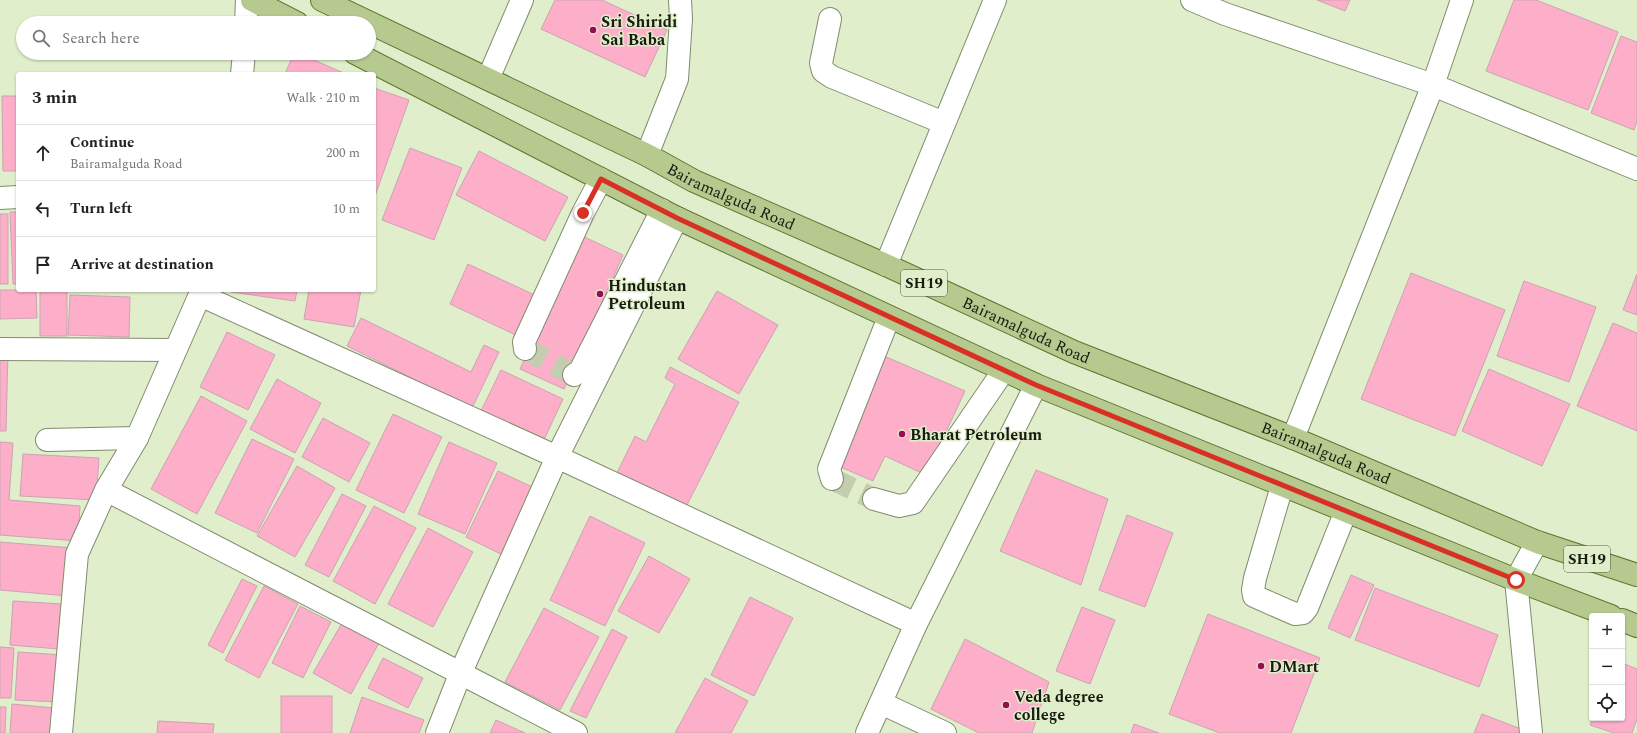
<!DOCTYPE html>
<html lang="en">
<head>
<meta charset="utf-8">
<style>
  :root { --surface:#fff; --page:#f2f2f2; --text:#222; --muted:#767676; --line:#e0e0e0 }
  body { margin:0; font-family:Spectral,serif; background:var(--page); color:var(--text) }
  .controls { position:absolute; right:12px; bottom:12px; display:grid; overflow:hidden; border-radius:4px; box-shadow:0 1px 3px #0004 }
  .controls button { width:36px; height:36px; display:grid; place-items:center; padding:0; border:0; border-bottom:1px solid var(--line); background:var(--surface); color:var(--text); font:20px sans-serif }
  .stop { position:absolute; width:12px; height:12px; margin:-9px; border:3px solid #d93025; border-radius:50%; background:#fff }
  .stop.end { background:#d93025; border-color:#fff; box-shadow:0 1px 4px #0008 }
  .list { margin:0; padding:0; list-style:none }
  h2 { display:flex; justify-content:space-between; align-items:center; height:52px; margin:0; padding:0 16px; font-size:17px }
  h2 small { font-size:13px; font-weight:400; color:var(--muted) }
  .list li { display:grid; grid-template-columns:26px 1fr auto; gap:12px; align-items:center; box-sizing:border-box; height:56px; padding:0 16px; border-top:1px solid var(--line) }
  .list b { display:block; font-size:15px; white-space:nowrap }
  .list p { margin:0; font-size:13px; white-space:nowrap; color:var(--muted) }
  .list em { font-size:13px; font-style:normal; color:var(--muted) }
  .icon { flex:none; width:22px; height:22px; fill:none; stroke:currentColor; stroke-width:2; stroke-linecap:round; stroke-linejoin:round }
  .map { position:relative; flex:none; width:1637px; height:733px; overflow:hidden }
  .search { position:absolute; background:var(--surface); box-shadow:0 1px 3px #0004; left:16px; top:16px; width:360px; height:44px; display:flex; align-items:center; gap:10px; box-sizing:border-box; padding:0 14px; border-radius:22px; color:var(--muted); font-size:15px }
  .panel { position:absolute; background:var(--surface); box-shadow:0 1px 3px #0004; left:16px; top:72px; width:360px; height:220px; border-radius:4px }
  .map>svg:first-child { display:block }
  .building { fill:#fdaec9; stroke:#cba4b1 }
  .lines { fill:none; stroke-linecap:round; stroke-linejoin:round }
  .minor-tunnel { stroke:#c2ceaf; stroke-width:22; stroke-dasharray:22 11; stroke-linecap:butt }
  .minor-casing { stroke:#808d6d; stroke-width:24 }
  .major-casing { stroke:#5e7631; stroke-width:24 }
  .minor { stroke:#fff; stroke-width:22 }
  .major { stroke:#b6ca8f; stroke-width:22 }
  .route { stroke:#d93025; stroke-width:5 }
  .poi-dot { fill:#9b0957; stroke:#e0eecb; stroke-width:1.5 }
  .labels { text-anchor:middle; stroke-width:3; stroke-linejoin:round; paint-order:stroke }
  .shield { fill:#e0eecb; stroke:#535b47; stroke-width:1 }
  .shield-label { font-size:15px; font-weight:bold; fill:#171c0f }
  .poi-label { font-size:16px; font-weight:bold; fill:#171c0f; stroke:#e0eecb; text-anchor:start }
  .street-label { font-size:16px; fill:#171c0f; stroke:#e0eecb }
</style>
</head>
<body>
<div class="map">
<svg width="1637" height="733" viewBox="0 0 1637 733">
  <rect width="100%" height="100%" fill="#e0eecb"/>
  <!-- building -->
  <g class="building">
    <path d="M555,0h47l65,30 -22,47 -104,-48z"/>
    <path d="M1317,0h33l-5,11z"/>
    <path d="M1514,0h22l82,32 -30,78 -102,-39z"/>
    <path d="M1621,36l16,6v79l-3,9 -43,-17z"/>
    <path d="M294,53h4l48,21h-61z"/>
    <path d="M374,88l35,12 -34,96h-1z"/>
    <path d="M2,96h16v75h-15z"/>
    <path d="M410,148l52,20 -28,72 -52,-20z"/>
    <path d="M479,151l89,46 -23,44 -89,-46z"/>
    <path d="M10,212h8v72h-5z"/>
    <rect x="0" y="214" width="8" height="70"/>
    <path d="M580,235l43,20 -59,134 -44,-20z"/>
    <path d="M468,264l73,34 -19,40 -72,-34z"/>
    <path d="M1411,273l94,37 -50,126 -94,-37z"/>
    <path d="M1637,274v41l-14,-5z"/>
    <path d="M1524,281l72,26 -27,75 -72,-26z"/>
    <path d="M0,290h36l1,28 -37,1z"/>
    <rect x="40" y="290" width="27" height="46"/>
    <path d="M231,290h66l-2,11 -64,-9z"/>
    <path d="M309,290h52l-7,37 -50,-8z"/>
    <path d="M717,291l61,34 -39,69 -61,-35z"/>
    <path d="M70,295l60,2 -1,40 -61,-2z"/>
    <path d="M361,318l110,54 13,-27 15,7 -27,56 -125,-62z"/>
    <path d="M1613,323l24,10v98l-60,-25z"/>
    <path d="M227,332l48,23 -27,55 -48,-23z"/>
    <path d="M0,351l8,1 -2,79h-6z"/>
    <path d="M884,356l81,35 -39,84 -41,-19 -12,25 -35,-15z"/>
    <path d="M670,367l69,35 -56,111 -69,-34 21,-43 11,6 29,-58 -10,-6z"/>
    <path d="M1489,369l81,35 -28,62 -80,-35z"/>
    <path d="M501,370l62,29 -20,43 -63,-29z"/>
    <path d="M277,379l44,24 -26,50 -45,-24z"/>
    <path d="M201,396l46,25 -50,93 -46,-25z"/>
    <path d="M393,414l49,23 -38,76 -48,-23z"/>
    <path d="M323,418l47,25 -21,39 -47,-25z"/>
    <path d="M252,439l42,20 -37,74 -42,-20z"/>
    <path d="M0,442l13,1 -4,57 71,6 -2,35 -78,-6z"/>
    <path d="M449,442l48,21 -32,71 -47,-20z"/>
    <path d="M23,454l76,4 -3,42 -76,-4z"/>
    <path d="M297,466l38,22 -40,69 -38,-21z"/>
    <path d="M1036,470l72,29 -27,86 -81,-34z"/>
    <path d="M498,471l41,19 -32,67 -41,-20z"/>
    <path d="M342,494l24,12 -37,71 -24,-12z"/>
    <path d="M374,506l42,22 -41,76 -42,-23z"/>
    <path d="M1127,515l46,18 -28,74 -46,-17z"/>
    <path d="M590,516l55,27 -40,83 -55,-26z"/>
    <path d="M428,528l45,24 -40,75 -45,-23z"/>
    <path d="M0,542l73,6 -5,48 -68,-6z"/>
    <path d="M649,556l41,23 -31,54 -41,-22z"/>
    <path d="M1351,575l23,10 -24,53 -22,-10z"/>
    <path d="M242,579l15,7 -34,67 -15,-8z"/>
    <path d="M264,586l34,18 -39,74 -34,-18z"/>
    <path d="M1375,588l123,47 -19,52 -124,-47z"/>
    <path d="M750,597l43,21 -39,78 -43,-21z"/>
    <path d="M13,601l49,3 -3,45 -49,-4z"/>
    <path d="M300,606l31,16 -28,56 -31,-15z"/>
    <path d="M1082,607l33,13 -25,64 -34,-13z"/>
    <path d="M544,608l55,29 -39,73 -55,-28z"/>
    <path d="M1208,614l112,44 -29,75h-71l-51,-19z"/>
    <path d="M342,623l37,20 -28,51 -38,-21z"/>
    <path d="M612,629l15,8 -41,81 -16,-7z"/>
    <path d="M965,639l84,43 -17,51h-53l-48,-24z"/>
    <path d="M0,647l14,1 -3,50h-11z"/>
    <path d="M18,652l45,3 -3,47 -45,-2z"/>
    <path d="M383,658l40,20 -15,30 -40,-20z"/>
    <path d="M1622,663l15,6v50l-5,14h-18l-24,-8 3,-7h29z"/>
    <path d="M705,678l43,23 -17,32h-56z"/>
    <rect x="281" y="696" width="51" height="37"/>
    <path d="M362,697l62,23 -5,13h-69z"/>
    <path d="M12,704l42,4 -2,25h-42z"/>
    <path d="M0,707h6l-1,26h-5z"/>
    <path d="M1482,714l39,15 -1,4h-46z"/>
    <path d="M496,720l29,13h-35z"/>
    <path d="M158,721l56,3 -1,9h-56z"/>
    <path d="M1134,724l25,9h-28z"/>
  </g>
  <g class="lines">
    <!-- minor-tunnel -->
    <g class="minor-tunnel">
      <path d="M525,349l49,26"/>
      <path d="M832,479l42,20"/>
    </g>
    <defs>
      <g id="minor">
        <path d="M1192,0l33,14 208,71 204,84"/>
        <path d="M830,19l-9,44 2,8 9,6 112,46"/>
        <path d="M246,23l1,-23"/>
        <path d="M242,74l2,-21"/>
        <path d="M488,79l34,-79"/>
        <path d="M647,155l30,-76 4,-60 -1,-19"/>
        <path d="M0,198l18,-1"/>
        <path d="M886,265l109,-265"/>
        <path d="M200,295l357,162 359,167"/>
        <path d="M0,349l175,1"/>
        <path d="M525,349l-1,-7 59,-129 18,-34"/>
        <path d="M574,375l6,-4 82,-161"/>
        <path d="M1293,438l140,-353 29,-85"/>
        <path d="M47,440l90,-2"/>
        <path d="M832,479l-3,-10 60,-152"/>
        <path d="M1282,486l-27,92 -2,12 1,6 41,18 8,-1 4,-5 39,-97"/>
        <path d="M106,490l470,243"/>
        <path d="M874,499l25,7 14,-3 91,-133"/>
        <path d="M881,703l64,30"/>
        <path d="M61,733l16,-179 29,-64 31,-52 65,-148"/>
        <path d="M437,733l24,-61 96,-215 120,-239"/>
        <path d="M867,733l49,-109 120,-239"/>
        <path d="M1531,733l-15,-153 21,-38"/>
      </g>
      <g id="major">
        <path d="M252,0l45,23"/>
        <path id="s1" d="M322,0l325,155 47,26 192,84 188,87 219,86 244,104 100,33"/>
        <path d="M355,53l322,165 359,167 480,195 95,36"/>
        <path d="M1622,620l15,6"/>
      </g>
    </defs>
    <!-- minor casing -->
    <use href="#minor" class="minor-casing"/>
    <!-- major casing -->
    <use href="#major" class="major-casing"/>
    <!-- minor -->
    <use href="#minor" class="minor"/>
    <!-- major -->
    <use href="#major" class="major"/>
  </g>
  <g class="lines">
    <!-- route -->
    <path class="route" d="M583,213l18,-34 76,39 359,167 480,195"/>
  </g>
  <!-- markers -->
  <g class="poi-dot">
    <circle cx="593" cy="30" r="4"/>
    <circle cx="600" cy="294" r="4"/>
    <circle cx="902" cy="434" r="4"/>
    <circle cx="1261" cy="666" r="4"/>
    <circle cx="1006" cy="705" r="4"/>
  </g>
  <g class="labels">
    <!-- shield labels -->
    <g class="shield">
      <rect x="901" y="270" width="46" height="26" rx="3"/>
      <rect x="1564" y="546" width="46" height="26" rx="3"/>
    </g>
    <g class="shield-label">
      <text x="924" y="288">SH19</text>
      <text x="1587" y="564">SH19</text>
    </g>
    <!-- poi labels -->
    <g class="poi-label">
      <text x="601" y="27">Sri Shiridi<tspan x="601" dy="18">Sai Baba</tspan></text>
      <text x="608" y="291">Hindustan<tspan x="608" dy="18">Petroleum</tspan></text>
      <text x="910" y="440">Bharat Petroleum</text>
      <text x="1269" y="672">DMart</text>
      <text x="1014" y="702">Veda degree<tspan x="1014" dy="18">college</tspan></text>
    </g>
    <!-- street labels -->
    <g class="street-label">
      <text dy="6" stroke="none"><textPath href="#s1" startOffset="454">Bairamalguda Road</textPath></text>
      <text dy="6" stroke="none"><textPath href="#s1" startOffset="778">Bairamalguda Road</textPath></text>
      <text dy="6" stroke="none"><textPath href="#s1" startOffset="1102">Bairamalguda Road</textPath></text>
    </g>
  </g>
</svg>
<div class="controls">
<button>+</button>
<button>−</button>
<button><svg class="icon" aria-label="locate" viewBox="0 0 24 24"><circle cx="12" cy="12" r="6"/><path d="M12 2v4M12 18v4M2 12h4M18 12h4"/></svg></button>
</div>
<div class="stop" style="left:1516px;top:580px"></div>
<div class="stop end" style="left:583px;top:213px"></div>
<div class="search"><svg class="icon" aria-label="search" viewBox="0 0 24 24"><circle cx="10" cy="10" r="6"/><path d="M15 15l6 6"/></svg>Search here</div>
<section class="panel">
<h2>3 min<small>Walk · 210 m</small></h2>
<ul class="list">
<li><svg class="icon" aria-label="ahead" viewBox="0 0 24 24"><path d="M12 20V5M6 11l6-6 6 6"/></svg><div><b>Continue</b><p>Bairamalguda Road</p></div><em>200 m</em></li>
<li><svg class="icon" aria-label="left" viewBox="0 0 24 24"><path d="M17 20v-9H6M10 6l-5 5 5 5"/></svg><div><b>Turn left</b></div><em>10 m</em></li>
<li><svg class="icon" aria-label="arrive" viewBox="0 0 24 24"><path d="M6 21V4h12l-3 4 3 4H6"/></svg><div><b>Arrive at destination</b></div></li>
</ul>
</section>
</div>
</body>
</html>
